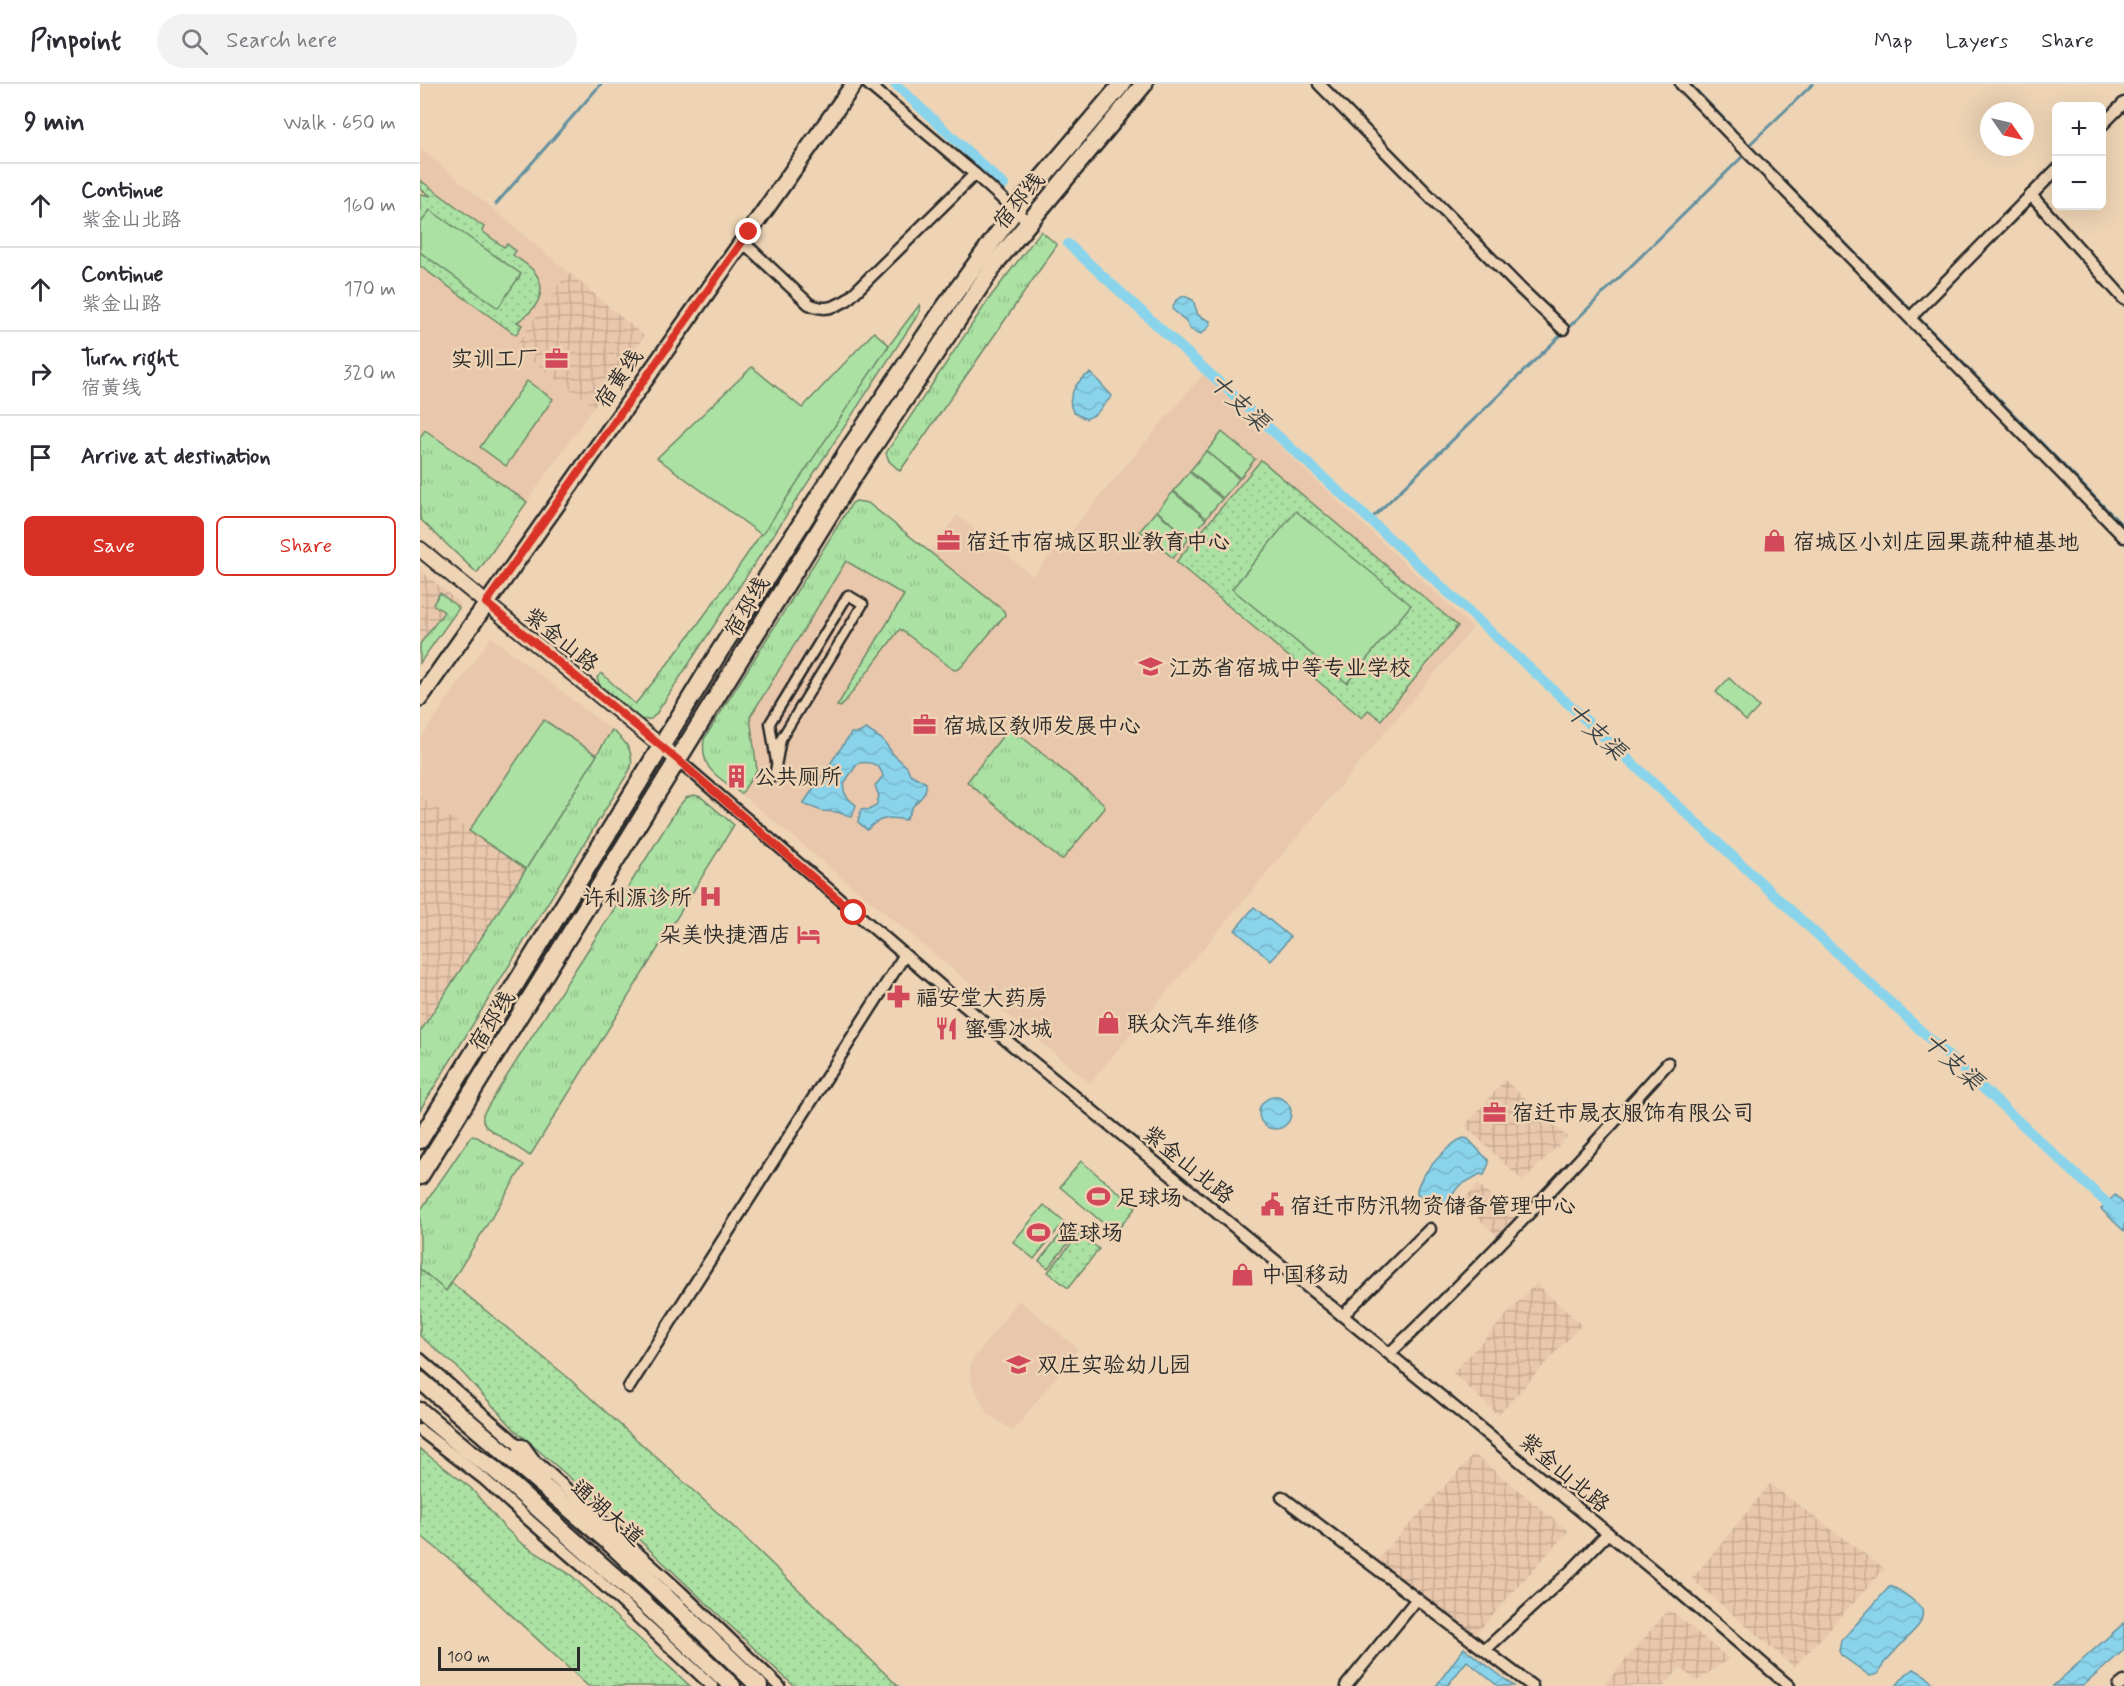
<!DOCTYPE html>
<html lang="en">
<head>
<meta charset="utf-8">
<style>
  :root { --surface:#fff; --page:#f2f2f3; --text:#2b2b33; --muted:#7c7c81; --line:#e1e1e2; --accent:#d93025 }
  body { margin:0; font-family:Mynerve,"LXGW WenKai TC",sans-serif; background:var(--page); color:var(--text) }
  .controls { position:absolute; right:18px; top:18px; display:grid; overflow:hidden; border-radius:9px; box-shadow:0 6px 24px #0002 }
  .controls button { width:54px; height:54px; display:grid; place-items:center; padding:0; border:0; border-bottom:2px solid var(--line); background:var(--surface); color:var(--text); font:30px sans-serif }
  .compass { position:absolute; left:1560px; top:18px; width:54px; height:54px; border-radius:50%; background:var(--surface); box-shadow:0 6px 24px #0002; rotate:124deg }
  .scale { position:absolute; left:18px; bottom:15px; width:142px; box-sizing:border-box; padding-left:6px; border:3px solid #2b2b2b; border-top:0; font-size:16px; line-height:21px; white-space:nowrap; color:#2b2b2b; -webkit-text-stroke:4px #eed4b5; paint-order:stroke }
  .stop { position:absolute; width:18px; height:18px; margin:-14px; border:4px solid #d93025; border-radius:50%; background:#fff }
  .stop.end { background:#d93025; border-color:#fff; box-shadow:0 2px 6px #0008 }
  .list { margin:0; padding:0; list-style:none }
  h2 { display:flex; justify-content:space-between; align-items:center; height:78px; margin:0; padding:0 24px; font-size:26px }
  h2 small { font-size:20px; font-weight:400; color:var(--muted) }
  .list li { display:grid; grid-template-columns:39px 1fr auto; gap:18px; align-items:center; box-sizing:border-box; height:84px; padding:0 24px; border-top:2px solid var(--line) }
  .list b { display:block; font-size:22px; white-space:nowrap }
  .list p { margin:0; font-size:20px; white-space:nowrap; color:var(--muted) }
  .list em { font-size:20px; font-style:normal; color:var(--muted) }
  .actions { display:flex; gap:12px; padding:18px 24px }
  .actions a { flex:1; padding:14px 0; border:2px solid var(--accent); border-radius:9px; text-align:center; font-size:21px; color:var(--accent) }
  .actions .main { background:var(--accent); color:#fff }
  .icon { flex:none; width:33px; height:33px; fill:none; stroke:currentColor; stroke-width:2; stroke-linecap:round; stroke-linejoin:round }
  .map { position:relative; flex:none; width:1704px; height:1602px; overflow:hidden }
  header { display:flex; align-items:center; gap:36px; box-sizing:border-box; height:84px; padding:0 30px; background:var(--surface); border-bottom:2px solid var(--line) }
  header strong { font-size:28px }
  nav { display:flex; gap:33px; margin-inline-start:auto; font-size:21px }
  .search { width:420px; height:54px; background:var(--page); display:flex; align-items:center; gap:15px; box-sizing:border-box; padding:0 21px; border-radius:33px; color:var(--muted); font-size:22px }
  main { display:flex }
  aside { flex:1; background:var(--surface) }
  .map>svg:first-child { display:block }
  .built { fill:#e9c7ac }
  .industrial { fill:url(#industrial-grid) }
  .grass { fill:url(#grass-tufts); stroke:#6b8667; stroke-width:1.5 }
  .park { fill:url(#park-dots); stroke:#6b8667; stroke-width:1.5 }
  .garden { fill:#abe1a3; stroke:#6b8667; stroke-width:1.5 }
  .water { fill:url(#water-waves); stroke:#64909e; stroke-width:1.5 }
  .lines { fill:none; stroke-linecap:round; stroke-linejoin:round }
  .stream { stroke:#64909e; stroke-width:3 }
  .canal { stroke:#8ad4eb; stroke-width:10 }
  .pedestrian-casing { stroke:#2b2b2b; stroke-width:13 }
  .minor-casing { stroke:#2b2b2b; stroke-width:15 }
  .tertiary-casing { stroke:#2b2b2b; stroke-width:18 }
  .secondary-casing { stroke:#2b2b2b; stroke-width:20 }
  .primary-casing { stroke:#2b2b2b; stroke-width:21 }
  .pedestrian { stroke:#eed4b5; stroke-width:8 }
  .minor { stroke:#eed4b5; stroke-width:10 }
  .tertiary { stroke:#eed4b5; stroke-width:14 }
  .secondary { stroke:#eed4b5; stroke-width:15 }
  .primary { stroke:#eed4b5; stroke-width:16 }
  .route { stroke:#d93025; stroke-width:8 }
  .labels { text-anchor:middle; stroke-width:5; stroke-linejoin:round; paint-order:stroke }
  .street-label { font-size:22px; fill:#2b2b2b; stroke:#eed4b5 }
  .poi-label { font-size:22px; fill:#2b2b2b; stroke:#eed4b5; text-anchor:start }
  .water-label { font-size:24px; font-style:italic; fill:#394448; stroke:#eed4b5 }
</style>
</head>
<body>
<header>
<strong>Pinpoint</strong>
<div class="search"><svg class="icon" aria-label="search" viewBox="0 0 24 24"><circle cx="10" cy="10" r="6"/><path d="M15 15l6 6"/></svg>Search here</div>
<nav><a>Map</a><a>Layers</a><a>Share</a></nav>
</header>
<main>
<aside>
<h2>9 min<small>Walk · 650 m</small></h2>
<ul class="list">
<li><svg class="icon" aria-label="ahead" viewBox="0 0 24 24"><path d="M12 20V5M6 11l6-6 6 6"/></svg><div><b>Continue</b><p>紫金山北路</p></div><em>160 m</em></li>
<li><svg class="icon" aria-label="ahead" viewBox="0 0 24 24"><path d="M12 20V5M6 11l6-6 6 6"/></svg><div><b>Continue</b><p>紫金山路</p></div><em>170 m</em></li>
<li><svg class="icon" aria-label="right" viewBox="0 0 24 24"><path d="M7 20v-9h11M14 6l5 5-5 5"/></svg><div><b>Turn right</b><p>宿黄线</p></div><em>320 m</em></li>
<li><svg class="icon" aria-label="arrive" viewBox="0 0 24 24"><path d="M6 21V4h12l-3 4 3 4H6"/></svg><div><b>Arrive at destination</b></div></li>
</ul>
<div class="actions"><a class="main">Save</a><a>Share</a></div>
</aside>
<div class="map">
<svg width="1704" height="1602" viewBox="0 0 1704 1602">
  <defs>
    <pattern id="industrial-grid" width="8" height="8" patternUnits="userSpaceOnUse" patternTransform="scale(1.5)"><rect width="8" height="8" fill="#e9c7ac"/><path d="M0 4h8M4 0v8" fill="none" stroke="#c8ab94"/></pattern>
    <pattern id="grass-tufts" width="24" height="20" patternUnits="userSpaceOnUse" patternTransform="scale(1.5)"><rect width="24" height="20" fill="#abe1a3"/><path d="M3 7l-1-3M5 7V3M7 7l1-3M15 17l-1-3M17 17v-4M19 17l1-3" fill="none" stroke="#93c18c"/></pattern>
    <pattern id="park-dots" width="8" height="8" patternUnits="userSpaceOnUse" patternTransform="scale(1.5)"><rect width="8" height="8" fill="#abe1a3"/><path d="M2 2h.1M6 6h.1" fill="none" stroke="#93c18c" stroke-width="1.8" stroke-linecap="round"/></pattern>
    <pattern id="water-waves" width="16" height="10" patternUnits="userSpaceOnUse" patternTransform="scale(1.5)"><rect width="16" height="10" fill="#8ad4eb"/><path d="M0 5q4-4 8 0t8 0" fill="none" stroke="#77b6ca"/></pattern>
  </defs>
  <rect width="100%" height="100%" fill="#eed4b5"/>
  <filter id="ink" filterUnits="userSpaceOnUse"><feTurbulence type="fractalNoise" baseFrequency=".0167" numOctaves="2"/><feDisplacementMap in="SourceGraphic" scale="12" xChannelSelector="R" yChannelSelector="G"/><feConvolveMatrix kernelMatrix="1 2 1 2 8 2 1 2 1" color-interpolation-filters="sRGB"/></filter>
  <g filter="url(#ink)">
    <!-- built -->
    <g class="built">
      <path d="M0,64l148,124 -53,76 79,58 -117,167 -57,-54z"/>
      <path d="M783,290l270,254 -383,455 -349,-289 16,-24 -7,-53 96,-156 58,34 26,-43 27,-37 76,61z"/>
      <path d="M71,553l121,93 -86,139 -106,163v-293z"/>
      <path d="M599,1216l59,49 -65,82 -25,-17 -16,-30 -2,-16 3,-9z"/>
    </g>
    <!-- industrial -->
    <g class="industrial">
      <path d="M148,188l76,64 -50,70 -80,-58z"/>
      <path d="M0,486l41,34 -41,59z"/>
      <path d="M0,713l106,72 -106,160z"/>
      <path d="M1085,996l62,57 -44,44 -58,-55z"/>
      <path d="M1058,1100l37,34 -16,19 -38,-34z"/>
      <path d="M1116,1199l45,42 -83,90 -45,-42z"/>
      <path d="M1054,1370l94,77 -95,106 -97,-76z"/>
      <path d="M1350,1400l115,85 -91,98 -102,-88z"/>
      <path d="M1249,1525l60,50 -32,22 -17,-13 -16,18h-61z"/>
    </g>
    <!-- grass -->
    <g class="grass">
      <path d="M621,147l16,14 -157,226 -11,-10 -3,-8 105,-157z"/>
      <path d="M500,220l-1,9 -263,401 -5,5 -11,1 -38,-29 -5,-13 4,-5 34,31c106,-125 185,-270 285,-400z"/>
      <path d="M5,346l102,72 -50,71 -57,-54v-82z"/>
      <path d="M436,417l12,2 136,108 1,4 -41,49 -5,5 -5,1 -54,-41 -59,78 -4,-1 67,-111 -58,-34 -96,156 7,53 -16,24c-23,-18 -41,-23 -37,-55l148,-236z"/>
      <path d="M20,509l19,15 -39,55v-19l24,-32 -11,-8z"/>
      <path d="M591,644l92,75 2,5 -42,51h-3l-93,-77 41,-53z"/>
      <path d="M192,646c13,11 22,20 19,38l-211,342v-78l106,-163z"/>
      <path d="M274,711l7,2 33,28 -204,331 -44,-29 -3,-6v-7c64,-103 132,-203 195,-307l8,-9z"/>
      <path d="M51,1052l6,1 47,28 -78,126 -26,-22v-58z"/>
    </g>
    <!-- park -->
    <g class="park">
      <path d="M0,96l64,47 -2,4 22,16 3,-3 9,7 -3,4c8,6 18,11 23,19 13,19 -2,38 -19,48l5,3 -6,10 -96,-69v-72l11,2 -11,-7z"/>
      <path d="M841,376l197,166 -77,94 -13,-10 -6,8 -186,-156z"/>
      <path d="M660,1149l19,16 -31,39 -20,-16z"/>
      <path d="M0,1185l26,22 6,-8 113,92 173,156 160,155h-104l-179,-169 -99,-86 -59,-64 -37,-31z"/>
      <path d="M0,1365l51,39 32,38 18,17 50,32 119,111h-102l-131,-121 -37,-30z"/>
    </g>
    <!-- garden -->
    <g class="garden">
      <path d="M10,126l91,64 -23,34 -78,-56v-28z"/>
      <path d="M454,248l15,13 -127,190 -105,-77 95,-91 50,41z"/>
      <path d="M107,297l26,18 -47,67 -26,-19z"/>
      <path d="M802,348l33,27 -15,19 -33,-27z"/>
      <path d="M786,367l33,28 -16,19 -33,-27z"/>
      <path d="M769,388l33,27 -16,19 -32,-27z"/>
      <path d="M753,408l33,27 -16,19 -33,-27z"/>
      <path d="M736,427l33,28 -16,19 -33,-27z"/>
      <path d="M876,427l115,94 -64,78 -115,-94z"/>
      <path d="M1309,594l30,29 -13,14 -30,-29z"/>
      <path d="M124,636l53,35 -71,114 -57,-38z"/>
      <path d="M661,1077l55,46 -21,26 -55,-46z"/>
      <path d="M624,1121l20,17 -30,37 -21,-17z"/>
      <path d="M648,1141l9,7 -29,36 -9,-7z"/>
    </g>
    <!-- water -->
    <g class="water">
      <path d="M764,212l9,4 5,15 12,6v5l-9,8 -10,-4 -5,-9 -14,-12 4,-9z"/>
      <path d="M671,289l21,23 -16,18 -10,5 -12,-6c-10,-14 3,-34 17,-40z"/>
      <path d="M446,645l17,11 10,14 14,13 3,7 16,9c1,12 -6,15 -13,23 -3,4 -4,10 -8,14 -16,-4 -27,-2 -38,10l-9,-8 3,-13 8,1 7,-4 3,-10 -4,-10 8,-10c-3,-12 -13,-15 -25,-13 -11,17 -25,26 -2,42l-4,12 -15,-5 -15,-1 -19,-7 48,-71h8z"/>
      <path d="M834,823l36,30 -19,24 -36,-31z"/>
      <circle cx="855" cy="1029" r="16"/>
      <path d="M1044,1054l4,1 20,21 1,3 -5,12 -4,-1 -21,12 -17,21 -7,1 -18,-15c-2,-13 33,-52 47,-55z"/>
      <path d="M1695,1111l9,9v27l-23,-22z"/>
      <path d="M1470,1502c7,2 29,17 32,24 2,5 -1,10 -3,15l-35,38 -6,11 -8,2 -29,-21 -2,-4 2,-10z"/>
      <path d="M1704,1539v27l-41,36h-30z"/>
      <path d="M1044,1564l50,38h-16l-31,-25 -20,25h-11z"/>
      <path d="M1494,1585l12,7 9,10h-39l10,-12z"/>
    </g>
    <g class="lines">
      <!-- stream -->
      <g class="stream">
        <path d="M1270,0l44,45"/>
        <path d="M1393,0l-64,61 375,382"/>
        <path d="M76,120l105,-120"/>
        <path d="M1150,242l172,-169"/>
        <path d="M950,436l190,-184"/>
      </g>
      <!-- canal -->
      <g class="canal">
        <path d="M475,0l109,101"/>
        <path d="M648,160l302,276 754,699"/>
      </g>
      <defs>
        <path id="pedestrian" d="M354,693l7,-38 82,-135 -15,-9 -78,128 6,39"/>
        <g id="minor">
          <path d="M448,0l107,90 53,48"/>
          <path d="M899,0l201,204 43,41"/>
          <path d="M1261,0l443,453"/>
          <path d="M1682,41l22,-22"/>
          <path d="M1611,111l93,104"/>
          <path d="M322,157l67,63c15,7 24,4 38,-4l128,-126"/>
          <path d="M1490,234l146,-148"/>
          <path d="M258,676l278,239 714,585 119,102"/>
          <path d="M923,1231l87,-86"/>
          <path d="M970,1269c97,-92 188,-191 278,-290"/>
          <path d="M0,1275l105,92"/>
          <path d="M209,1303l275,-431"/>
          <path d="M0,1346l64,49 46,42 66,57 116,108"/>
          <path d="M119,1380l142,128 98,94"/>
          <path d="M862,1413l250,189"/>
          <path d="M1065,1566l88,-81 35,-36"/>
          <path d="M926,1602l71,-87"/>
          <path d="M1699,1602l5,-4"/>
        </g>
        <path id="tertiary" d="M0,465l258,211"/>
        <path id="secondary" d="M0,614l434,-614"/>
        <g id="primary">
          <path d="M0,1056l299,-488 134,-209 89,-132 73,-101 107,-126"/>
          <path d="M0,1092l432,-698 145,-217 147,-177"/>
          <path d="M0,1296l192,165 147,141"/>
          <path d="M0,1327l47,39 28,20 149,133 88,83"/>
          <path d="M102,1364l20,28"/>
        </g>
      </defs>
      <!-- pedestrian casing -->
      <use href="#pedestrian" class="pedestrian-casing"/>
      <!-- minor casing -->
      <use href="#minor" class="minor-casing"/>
      <!-- tertiary casing -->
      <use href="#tertiary" class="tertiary-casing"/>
      <!-- secondary casing -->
      <use href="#secondary" class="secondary-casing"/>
      <!-- primary casing -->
      <use href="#primary" class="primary-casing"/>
      <!-- pedestrian -->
      <use href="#pedestrian" class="pedestrian"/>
      <!-- minor -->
      <use href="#minor" class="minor"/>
      <!-- tertiary -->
      <use href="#tertiary" class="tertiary"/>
      <!-- secondary -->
      <use href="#secondary" class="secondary"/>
      <!-- primary -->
      <use href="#primary" class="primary"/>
    </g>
  </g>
  <g class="lines" filter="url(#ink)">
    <!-- route -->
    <path class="route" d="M329,148l-263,371 192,157 176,153"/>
  </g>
  <!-- icons -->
  <defs>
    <symbol id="office-bare" viewBox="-9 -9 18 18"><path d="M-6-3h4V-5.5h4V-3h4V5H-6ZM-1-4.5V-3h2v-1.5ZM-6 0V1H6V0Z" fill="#d1495b" stroke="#eed4b5" stroke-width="2.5" paint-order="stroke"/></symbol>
    <symbol id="shop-bare" viewBox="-9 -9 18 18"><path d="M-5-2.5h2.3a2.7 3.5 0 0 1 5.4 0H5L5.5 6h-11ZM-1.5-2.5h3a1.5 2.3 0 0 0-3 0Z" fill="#d1495b" stroke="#eed4b5" stroke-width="2.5" paint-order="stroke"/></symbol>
    <symbol id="school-bare" viewBox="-9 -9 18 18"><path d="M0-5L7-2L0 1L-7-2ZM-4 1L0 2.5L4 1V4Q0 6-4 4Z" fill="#d1495b" stroke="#eed4b5" stroke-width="2.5" paint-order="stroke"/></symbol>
    <symbol id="building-bare" viewBox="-9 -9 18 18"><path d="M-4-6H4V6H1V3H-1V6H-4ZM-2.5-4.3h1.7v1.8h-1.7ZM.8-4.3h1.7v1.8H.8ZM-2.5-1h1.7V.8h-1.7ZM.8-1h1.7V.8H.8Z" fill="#d1495b" stroke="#eed4b5" stroke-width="2.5" paint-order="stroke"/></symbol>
    <symbol id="hospital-bare" viewBox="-9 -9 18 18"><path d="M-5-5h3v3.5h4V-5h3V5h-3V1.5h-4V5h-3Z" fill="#d1495b" stroke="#eed4b5" stroke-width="2.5" paint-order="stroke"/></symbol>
    <symbol id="hotel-bare" viewBox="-9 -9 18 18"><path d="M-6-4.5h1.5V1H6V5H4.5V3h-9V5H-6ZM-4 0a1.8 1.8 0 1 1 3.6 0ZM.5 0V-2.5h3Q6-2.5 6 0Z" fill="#d1495b" stroke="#eed4b5" stroke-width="2.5" paint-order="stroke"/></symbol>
    <symbol id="pharmacy-bare" viewBox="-9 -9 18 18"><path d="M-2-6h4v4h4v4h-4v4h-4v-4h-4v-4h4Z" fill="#d1495b" stroke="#eed4b5" stroke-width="2.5" paint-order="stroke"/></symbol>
    <symbol id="restaurant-bare" viewBox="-9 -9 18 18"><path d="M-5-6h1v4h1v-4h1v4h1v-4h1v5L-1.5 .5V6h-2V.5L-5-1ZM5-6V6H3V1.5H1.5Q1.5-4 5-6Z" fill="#d1495b" stroke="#eed4b5" stroke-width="2.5" paint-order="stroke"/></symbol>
    <symbol id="stadium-bare" viewBox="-9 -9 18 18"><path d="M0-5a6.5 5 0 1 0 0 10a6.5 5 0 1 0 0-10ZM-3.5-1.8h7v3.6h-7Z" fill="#d1495b" stroke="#eed4b5" stroke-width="2.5" paint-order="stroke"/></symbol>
    <symbol id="civic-bare" viewBox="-9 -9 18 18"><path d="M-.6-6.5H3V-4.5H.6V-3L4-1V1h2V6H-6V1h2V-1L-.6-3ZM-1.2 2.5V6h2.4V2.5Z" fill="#d1495b" stroke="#eed4b5" stroke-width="2.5" paint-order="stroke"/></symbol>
  </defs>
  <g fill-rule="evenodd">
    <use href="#office-bare" x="120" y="258" width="33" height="33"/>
    <use href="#office-bare" x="512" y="440" width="33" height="33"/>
    <use href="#shop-bare" x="1338" y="440" width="33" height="33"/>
    <use href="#school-bare" x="714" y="566" width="33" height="33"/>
    <use href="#office-bare" x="488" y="624" width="33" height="33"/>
    <use href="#building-bare" x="300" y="676" width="33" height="33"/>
    <use href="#hospital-bare" x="274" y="796" width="33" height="33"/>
    <use href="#hotel-bare" x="372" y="834" width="33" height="33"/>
    <use href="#pharmacy-bare" x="462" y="896" width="33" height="33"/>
    <use href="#shop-bare" x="672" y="922" width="33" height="33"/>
    <use href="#restaurant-bare" x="510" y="928" width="33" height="33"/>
    <use href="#office-bare" x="1058" y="1012" width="33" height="33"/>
    <use href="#stadium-bare" x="662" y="1096" width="33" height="33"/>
    <use href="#civic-bare" x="836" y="1104" width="33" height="33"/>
    <use href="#stadium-bare" x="602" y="1132" width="33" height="33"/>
    <use href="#shop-bare" x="806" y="1174" width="33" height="33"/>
    <use href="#school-bare" x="582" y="1264" width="33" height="33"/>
  </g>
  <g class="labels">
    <!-- street labels -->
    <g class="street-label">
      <text transform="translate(598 116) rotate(-50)" y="8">宿邳线</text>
      <text transform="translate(198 294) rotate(-55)" y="8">宿黄线</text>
      <text transform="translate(326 522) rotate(-59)" y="8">宿邳线</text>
      <text transform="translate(142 555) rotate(39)" y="8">紫金山路</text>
      <text transform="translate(71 936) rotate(-58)" y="8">宿邳线</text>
      <text transform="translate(769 1080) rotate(39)" y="8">紫金山北路</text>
      <text transform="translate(1145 1388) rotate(40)" y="8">紫金山北路</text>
      <text transform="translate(188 1428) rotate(41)" y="8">通湖大道</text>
    </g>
    <!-- poi labels -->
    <g class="poi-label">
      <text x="119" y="282" text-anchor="end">实训工厂</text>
      <text x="546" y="465">宿迁市宿城区职业教育中心</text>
      <text x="1373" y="465">宿城区小刘庄园果蔬种植基地</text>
      <text x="749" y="591">江苏省宿城中等专业学校</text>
      <text x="523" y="649">宿城区教师发展中心</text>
      <text x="334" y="700">公共厕所</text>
      <text x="272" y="821" text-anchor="end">许利源诊所</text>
      <text x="371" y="858" text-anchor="end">朵美快捷酒店</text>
      <text x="496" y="921">福安堂大药房</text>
      <text x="707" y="947">联众汽车维修</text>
      <text x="544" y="952">蜜雪冰城</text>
      <text x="1092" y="1036">宿迁市晟衣服饰有限公司</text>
      <text x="696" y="1121">足球场</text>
      <text x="870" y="1129">宿迁市防汛物资储备管理中心</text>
      <text x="637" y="1156">篮球场</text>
      <text x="841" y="1198">中国移动</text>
      <text x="617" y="1288">双庄实验幼儿园</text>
    </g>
    <!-- water labels -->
    <g class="water-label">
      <text transform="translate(819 318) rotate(43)" y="8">十支渠</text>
      <text transform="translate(1176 647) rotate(43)" y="8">十支渠</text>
      <text transform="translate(1533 977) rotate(43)" y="8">十支渠</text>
    </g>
  </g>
</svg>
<div class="controls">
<button>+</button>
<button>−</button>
</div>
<svg class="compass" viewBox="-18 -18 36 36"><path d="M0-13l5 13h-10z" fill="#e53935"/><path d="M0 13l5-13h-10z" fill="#7c7c81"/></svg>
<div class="scale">100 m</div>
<div class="stop" style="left:434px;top:829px"></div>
<div class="stop end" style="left:329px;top:148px"></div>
</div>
</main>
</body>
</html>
